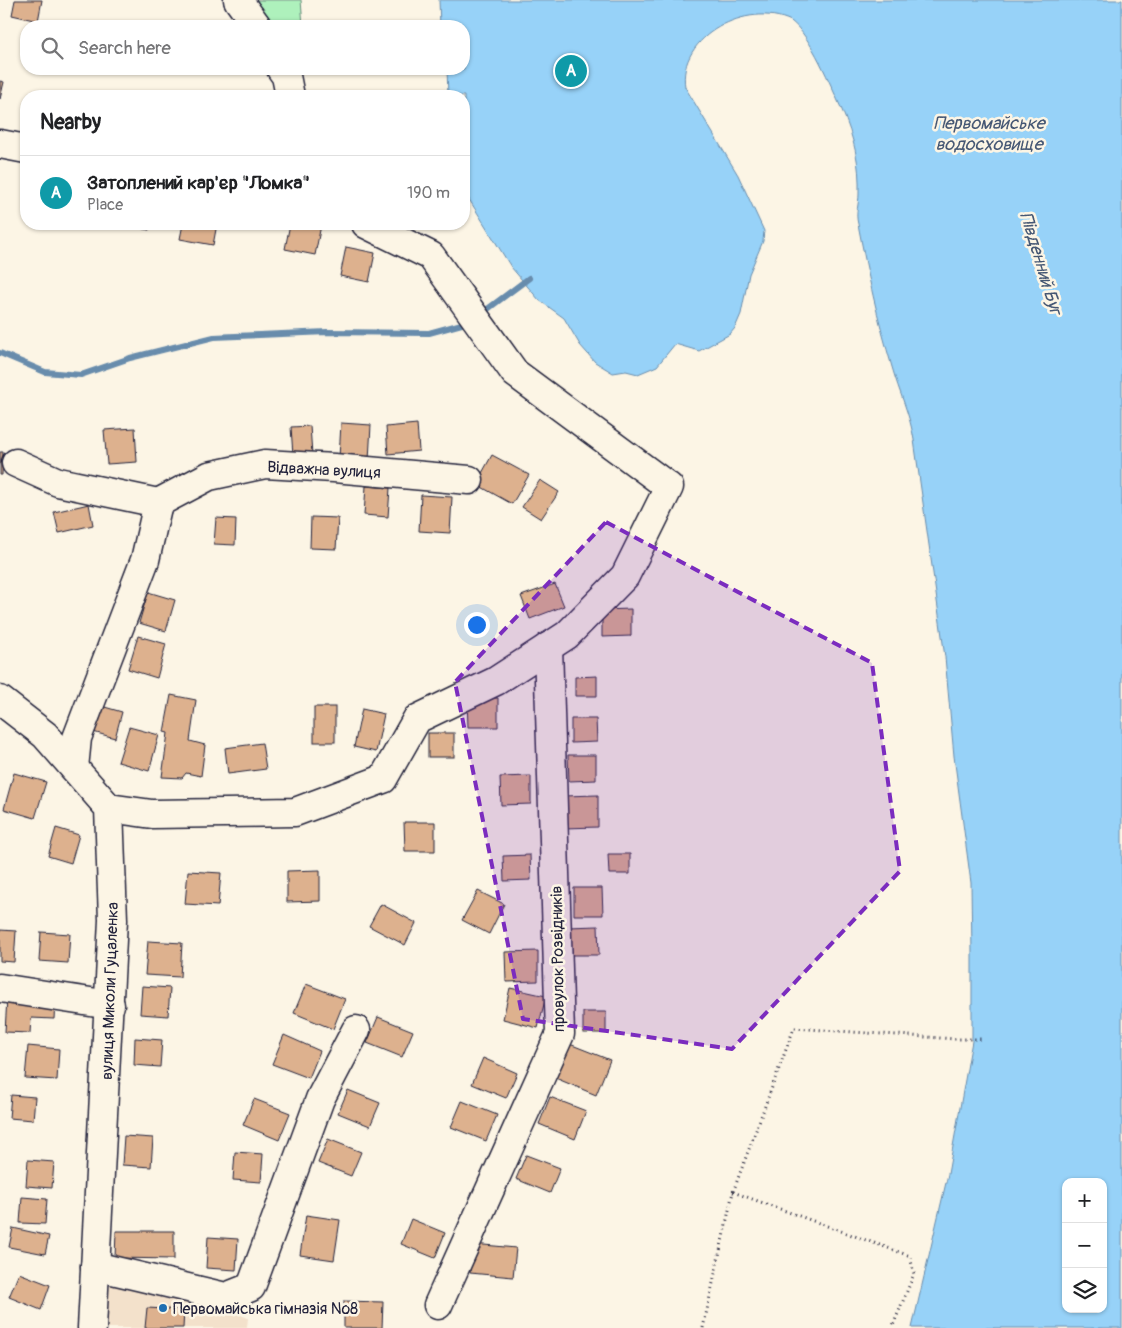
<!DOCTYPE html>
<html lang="en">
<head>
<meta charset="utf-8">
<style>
  :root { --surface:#fff; --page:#f6f6f6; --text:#202124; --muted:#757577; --line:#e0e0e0; --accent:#1f6fb2 }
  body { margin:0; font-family:Pangolin,sans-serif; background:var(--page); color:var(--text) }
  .controls { position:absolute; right:15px; bottom:15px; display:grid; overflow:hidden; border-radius:10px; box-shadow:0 1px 4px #0004 }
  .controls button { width:45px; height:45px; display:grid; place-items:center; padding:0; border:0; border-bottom:1px solid var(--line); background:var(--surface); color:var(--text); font:25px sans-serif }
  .you { position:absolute; left:476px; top:624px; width:18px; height:18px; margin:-12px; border:4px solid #fff; border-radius:50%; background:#1a73e8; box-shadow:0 0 0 8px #1a73e833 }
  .badge { display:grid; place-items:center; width:32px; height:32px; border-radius:50%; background:var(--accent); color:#fff; font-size:16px; font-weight:700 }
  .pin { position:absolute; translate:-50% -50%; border:2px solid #fff; box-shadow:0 1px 5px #0006 }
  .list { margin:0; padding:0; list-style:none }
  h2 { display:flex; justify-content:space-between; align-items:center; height:65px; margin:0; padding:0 20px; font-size:21px }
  h2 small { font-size:16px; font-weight:400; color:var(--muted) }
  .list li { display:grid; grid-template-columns:32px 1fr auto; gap:15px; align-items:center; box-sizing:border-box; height:75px; padding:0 20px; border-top:1px solid var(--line) }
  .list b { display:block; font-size:19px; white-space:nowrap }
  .list p { margin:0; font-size:16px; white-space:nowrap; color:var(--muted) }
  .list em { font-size:16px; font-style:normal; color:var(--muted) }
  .icon { flex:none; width:28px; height:28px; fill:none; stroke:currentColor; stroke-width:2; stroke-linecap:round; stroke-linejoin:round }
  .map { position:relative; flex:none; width:1122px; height:1328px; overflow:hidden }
  .search { position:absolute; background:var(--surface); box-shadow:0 1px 4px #0004; left:20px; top:20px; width:450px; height:55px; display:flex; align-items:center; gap:12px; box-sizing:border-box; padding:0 18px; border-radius:20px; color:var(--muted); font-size:19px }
  .panel { position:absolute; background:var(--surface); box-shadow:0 1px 4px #0004; left:20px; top:90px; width:450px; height:140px; border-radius:20px }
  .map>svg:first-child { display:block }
  .built { fill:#f3e1cb }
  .green { fill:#aef1bc; stroke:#688a7c }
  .water { fill:#97d2f8; stroke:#688cac; fill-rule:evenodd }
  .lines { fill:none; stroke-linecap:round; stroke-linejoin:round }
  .stream { stroke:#688cac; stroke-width:6 }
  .building { fill:#ddb18e; stroke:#22223b }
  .minor-casing { stroke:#22223b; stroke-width:31 }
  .path { stroke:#22223b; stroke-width:3; stroke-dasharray:1 4; stroke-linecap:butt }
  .minor { stroke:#fcf5e5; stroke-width:28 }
  .marked { fill:#7b2cbf; fill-opacity:0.2; stroke:#7b2cbf; stroke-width:4; stroke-dasharray:10 6; stroke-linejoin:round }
  .poi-dot { fill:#1f6fb2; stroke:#fcf5e5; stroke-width:2 }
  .labels { text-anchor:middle; stroke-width:5; stroke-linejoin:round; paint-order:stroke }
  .street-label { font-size:16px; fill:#22223b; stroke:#fcf5e5 }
  .poi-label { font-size:16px; fill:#22223b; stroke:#fcf5e5; text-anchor:start }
  .water-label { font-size:18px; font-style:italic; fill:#455774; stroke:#fcf5e5 }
</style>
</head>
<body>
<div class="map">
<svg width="1122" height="1328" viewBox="0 0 1122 1328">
  <rect width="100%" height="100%" fill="#fcf5e5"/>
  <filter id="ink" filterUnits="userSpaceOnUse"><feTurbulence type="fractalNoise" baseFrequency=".02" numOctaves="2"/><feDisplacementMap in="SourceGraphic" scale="10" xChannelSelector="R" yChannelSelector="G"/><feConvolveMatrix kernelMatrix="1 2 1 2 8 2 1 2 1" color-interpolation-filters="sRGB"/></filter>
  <g filter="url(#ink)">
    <!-- built -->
    <path class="built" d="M116,1283l82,14 50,21 -1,10h-145l2,-41z"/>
    <!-- green -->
    <path class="green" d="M257,0h44l2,26h-34z"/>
    <!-- water -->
    <path class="water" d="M439,0h683v1328h-210l36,-154 24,-133v-88l-1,-70 -17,-127 -9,-99 -31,-217c-4,-26 -15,-48 -22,-73 -14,-47 -25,-95 -34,-143 -3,-11 1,-20 1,-30 1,-31 -5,-56 -17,-84 -11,-24 -31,-74 -51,-89 -43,-21 -114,15 -106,66l53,88 26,56 -1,10 -14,33 -8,40 -6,14 -5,6 -31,17 -24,-7 -18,22 -19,8 -12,-3 -13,2 -18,-11 -15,-17 -16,-27 -25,-18 -28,-33 -44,-71 -3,-11v-89h-16l-1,-27h17v-43h-24zM1066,1182h37v127h-37z"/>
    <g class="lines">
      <!-- stream -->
      <g class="stream">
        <path d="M481,314l48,-36"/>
        <path d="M0,353l45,19 36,3 49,-17 84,-21 113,-5 102,1 40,-11"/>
      </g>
    </g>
    <!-- building -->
    <g class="building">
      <path d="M15,0h27l-4,21 -26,-6z"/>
      <path d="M0,81l4,1 -4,17z"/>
      <path d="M120,224h31l-2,6z"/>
      <path d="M183,224h34l-4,21 -33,-6z"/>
      <path d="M290,224l31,1 -6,30 -30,-6z"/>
      <path d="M346,247l29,6 -6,29 -29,-6z"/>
      <path d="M341,423l30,2 -2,35 -30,-2z"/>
      <path d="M417,424l2,27 -31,3 -2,-27z"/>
      <path d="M310,426l2,28 -19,1 -2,-28z"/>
      <path d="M135,428l2,34 -30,2 -3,-34z"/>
      <path d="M0,452h3l-1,23h-2z"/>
      <path d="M492,455l37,20 -17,29 -36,-20z"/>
      <path d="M540,480l19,12 -18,27 -19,-12z"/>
      <path d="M366,486l24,2 -2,29 -24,-2z"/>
      <path d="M421,495l31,2 -2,36 -31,-2z"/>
      <path d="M89,504l4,21 -34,8 -5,-21z"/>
      <path d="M311,517l27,1 -2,31 -26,-1z"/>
      <path d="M216,518l20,1 -1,26 -21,-1z"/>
      <path d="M555,584l9,22 -34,13 -9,-23z"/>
      <path d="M148,592l27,8 -9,31 -27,-8z"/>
      <path d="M631,609v27l-29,1v-27z"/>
      <path d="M138,636l28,8 -9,34 -29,-9z"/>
      <path d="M597,676v20h-22v-19z"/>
      <path d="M171,695l25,5 -6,41 15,4 -4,31 -15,-3 -4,5 -20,-1 6,-44 -4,-1z"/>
      <path d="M498,698v29h-30l-1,-28z"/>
      <path d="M101,706l21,6 -7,26 -22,-6z"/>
      <rect x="314" y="707" width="21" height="35"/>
      <path d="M362,709l22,5 -8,38 -22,-5z"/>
      <path d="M571,719h25l1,23 -26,1z"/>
      <path d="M129,727l30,8 -10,36 -31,-9z"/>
      <rect x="428" y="733" width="26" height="24"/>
      <path d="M262,743l4,26 -38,5 -3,-26z"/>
      <path d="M568,755h28v25l-27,1z"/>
      <path d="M14,773l32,9 -11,36 -31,-9z"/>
      <path d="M531,776v28l-30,1 -1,-28z"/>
      <path d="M598,795v32l-34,1v-32z"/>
      <path d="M404,822h31v29h-30z"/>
      <path d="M56,828l23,7 -8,28 -23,-7z"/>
      <path d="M608,854h22v20h-21z"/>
      <path d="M530,855l1,25 -27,1 -1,-25z"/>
      <path d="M320,870v31l-33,1v-31z"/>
      <path d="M188,871l33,2 -3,33 -33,-2z"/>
      <path d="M574,888h28l1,27h-29z"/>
      <path d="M478,891l26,13 -15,30 -27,-14z"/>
      <path d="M381,904l35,19 -11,22 -36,-19z"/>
      <path d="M598,926l1,29h-31v-28z"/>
      <path d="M0,930l16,1 -2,31 -14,-1z"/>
      <path d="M41,932l29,2 -2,29 -29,-2z"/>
      <path d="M148,941l34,2 -2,34 -35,-2z"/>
      <path d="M538,951v30l-32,1 -1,-30z"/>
      <path d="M306,984l39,15 -12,30 -39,-16z"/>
      <path d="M142,986l28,2 -2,28 -28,-2z"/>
      <path d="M510,988l36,8 -8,32 -35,-9z"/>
      <path d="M7,998l48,3 -1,18 -23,-1 -1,15 -25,-1z"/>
      <rect x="583" y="1012" width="23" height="21"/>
      <path d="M378,1017l35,14 -11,26 -35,-14z"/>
      <path d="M284,1035l36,16 -11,27 -37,-14z"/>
      <path d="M135,1038l27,2 -2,27 -26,-2z"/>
      <path d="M567,1043l43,17 -14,35 -43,-18z"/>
      <path d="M28,1046l31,3 -2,31 -32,-2z"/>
      <path d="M483,1058l34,15 -11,25 -34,-14z"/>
      <path d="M348,1090l32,13 -10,23 -32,-13z"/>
      <path d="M11,1095l24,2 -2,23 -24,-2z"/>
      <path d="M550,1097l36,14 -11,28 -36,-15z"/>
      <path d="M254,1099l36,14 -11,27 -36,-15z"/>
      <path d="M462,1101l35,14 -11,26 -35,-14z"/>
      <path d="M124,1136l29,2 -2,29 -29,-2z"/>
      <path d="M328,1139l33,13 -10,24 -33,-13z"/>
      <path d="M235,1152l28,2 -2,28 -28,-2z"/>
      <path d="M526,1155l34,13 -10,25 -34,-14z"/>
      <path d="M28,1160l26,2 -2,26 -26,-2z"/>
      <path d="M22,1197l25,2 -2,25 -25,-1z"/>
      <path d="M306,1215l34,5 -6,40 -34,-5z"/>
      <path d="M411,1219l34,14 -10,25 -34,-14z"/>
      <path d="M13,1228l36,8 -4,18 -36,-7z"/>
      <path d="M116,1231h58v28l-59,-1z"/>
      <path d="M208,1237l30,2 -2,31 -30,-2z"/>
      <path d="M473,1244l43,4 -3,29 -43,-4z"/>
      <path d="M19,1273l31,12 -9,25 -32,-13z"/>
      <path d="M344,1301l39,1 -1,26h-38z"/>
      <path d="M147,1308l37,2 -1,18h-38z"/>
    </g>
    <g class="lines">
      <defs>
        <g id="minor">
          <path d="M238,0l19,26"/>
          <path d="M281,69l5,7 4,20"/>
          <path d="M0,144l26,5"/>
          <path d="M16,463l42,19 100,21"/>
          <path d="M0,700l45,35 64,73 4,112 -21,408"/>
          <path d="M74,768l3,-30 68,-178 13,-57 51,-27 56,-12 69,4 135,12"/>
          <path d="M109,808l43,6 143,-2 88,-33 34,-60 79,-38 71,-46 58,-59 44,-89 -154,-114 -84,-117 -65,-32"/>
          <path d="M0,988l110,17"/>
          <path d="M95,1266l131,31 25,-10 69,-188 36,-69"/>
          <path d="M438,1305l122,-271 -12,-387"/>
        </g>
      </defs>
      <!-- minor casing -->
      <use href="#minor" class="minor-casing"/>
      <!-- path -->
      <g class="path">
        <path d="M733,1192l177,64 4,18 -22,54"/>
        <path d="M703,1328l30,-136 61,-164 161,11h28"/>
      </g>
      <!-- minor -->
      <use href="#minor" class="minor"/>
    </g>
  </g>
  <!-- marked area -->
  <path class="marked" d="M606,522l266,141 28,208 -168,178 -209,-30 -68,-337z"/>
  <!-- markers -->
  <circle class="poi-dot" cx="163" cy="1308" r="5"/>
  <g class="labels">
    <!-- street labels -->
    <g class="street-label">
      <text transform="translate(324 469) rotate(3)" y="6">Відважна вулиця</text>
      <text transform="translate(557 959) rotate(-91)" y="6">провулок Розвідників</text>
      <text transform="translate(109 991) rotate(-88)" y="6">вулиця Миколи Гуцаленка</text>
    </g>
    <!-- poi labels -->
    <g class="poi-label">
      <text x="173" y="1314">Первомайська гімназія №8</text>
    </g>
    <!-- water labels -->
    <g class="water-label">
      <text x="989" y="129">Первомайське<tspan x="989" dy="21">водосховище</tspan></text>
      <text transform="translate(1041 263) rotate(73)" y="6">Південний Буг</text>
    </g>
  </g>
</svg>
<div class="controls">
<button>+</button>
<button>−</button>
<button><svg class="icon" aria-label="layers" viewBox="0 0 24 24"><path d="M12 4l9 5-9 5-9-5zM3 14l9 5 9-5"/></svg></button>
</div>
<div class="you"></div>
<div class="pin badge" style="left:571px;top:71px;background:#0f9aa8">A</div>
<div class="search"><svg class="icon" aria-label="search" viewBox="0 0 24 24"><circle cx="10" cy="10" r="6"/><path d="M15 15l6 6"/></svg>Search here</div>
<section class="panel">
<h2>Nearby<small></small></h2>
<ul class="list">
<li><span class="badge" style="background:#0f9aa8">A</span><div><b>Затоплений кар'єр &quot;Ломка&quot;</b><p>Place</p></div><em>190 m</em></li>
</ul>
</section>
</div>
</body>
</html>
